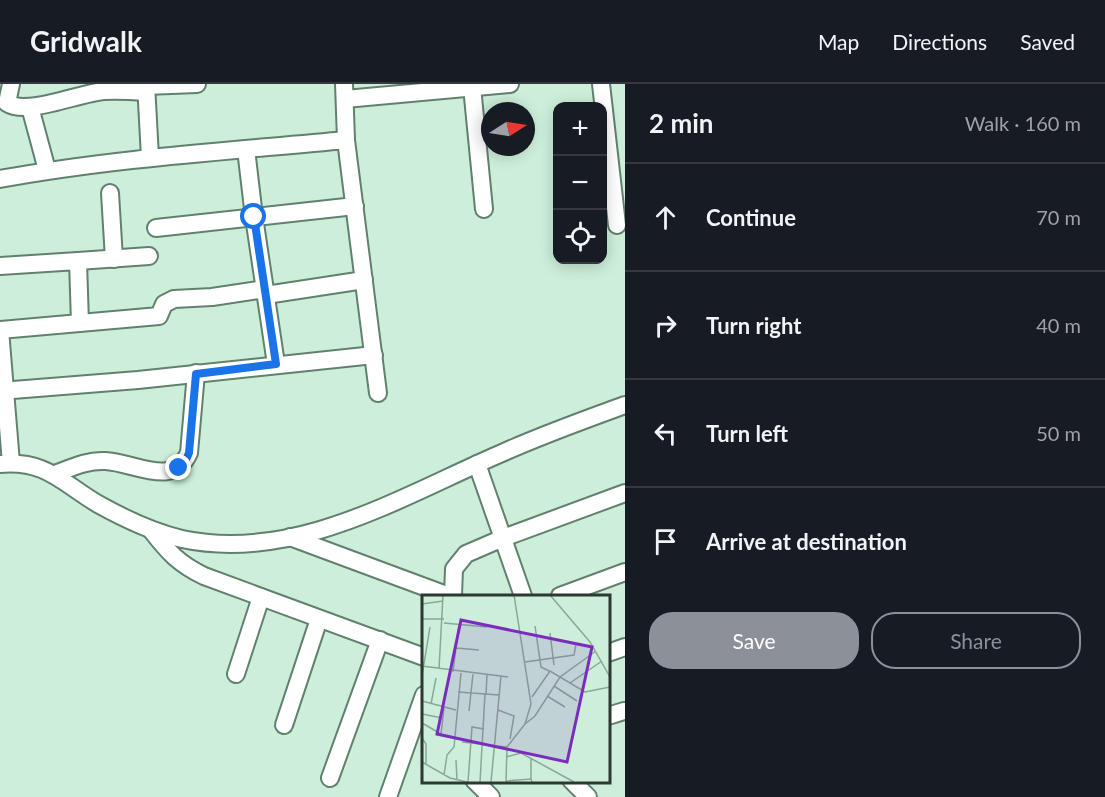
<!DOCTYPE html>
<html lang="en">
<head>
<meta charset="utf-8">
<style>
  :root { --surface:#171b24; --page:#242831; --text:#f1f3f6; --muted:#9ea1a6; --line:#363941; --accent:#8c9099 }
  body { margin:0; font-family:Lato,sans-serif; background:var(--page); color:var(--text) }
  .controls { position:absolute; right:18px; top:18px; display:grid; overflow:hidden; border-radius:12px; box-shadow:0 3px 15px #0003 }
  .controls button { width:54px; height:54px; display:grid; place-items:center; padding:0; border:0; border-bottom:2px solid var(--line); background:var(--surface); color:var(--text); font:30px sans-serif }
  .compass { position:absolute; left:481px; top:18px; width:54px; height:54px; border-radius:50%; background:var(--surface); box-shadow:0 3px 15px #0003; rotate:78deg }
  .stop { position:absolute; width:18px; height:18px; margin:-14px; border:4px solid #1a73e8; border-radius:50%; background:#fff }
  .stop.end { background:#1a73e8; border-color:#fff; box-shadow:0 2px 6px #0008 }
  .list { margin:0; padding:0; list-style:none }
  h2 { display:flex; justify-content:space-between; align-items:center; height:78px; margin:0; padding:0 24px; font-size:26px }
  h2 small { font-size:20px; font-weight:400; color:var(--muted) }
  .list li { display:grid; grid-template-columns:39px 1fr auto; gap:18px; align-items:center; box-sizing:border-box; height:108px; padding:0 24px; border-top:2px solid var(--line) }
  .list b { display:block; font-size:22px; white-space:nowrap }
  .list em { font-size:20px; font-style:normal; color:var(--muted) }
  .actions { display:flex; gap:12px; padding:18px 24px }
  .actions a { flex:1; padding:14px 0; border:2px solid var(--accent); border-radius:24px; text-align:center; font-size:21px; color:var(--accent) }
  .actions .main { background:var(--accent); color:#fff }
  .icon { flex:none; width:33px; height:33px; fill:none; stroke:currentColor; stroke-width:2; stroke-linecap:round; stroke-linejoin:round }
  .map { position:relative; flex:none; width:625px; height:713px; overflow:hidden }
  header { display:flex; align-items:center; gap:36px; box-sizing:border-box; height:84px; padding:0 30px; background:var(--surface); border-bottom:2px solid var(--line) }
  header strong { font-size:28px }
  nav { display:flex; gap:33px; margin-inline-start:auto; font-size:21px }
  main { display:flex }
  aside { flex:1; background:var(--surface) }
  .map>svg:first-child { display:block }
  .lines { fill:none; stroke-linecap:round; stroke-linejoin:round }
  .minor-casing { stroke:#61806e; stroke-width:20 }
  .minor { stroke:#fff; stroke-width:16 }
  .route { stroke:#1a73e8; stroke-width:8 }
  .inset-road { fill:none; stroke:#8ca696; stroke-width:1.5 }
  .view { fill:#7b2cbf; fill-opacity:0.15; stroke:#7b2cbf; stroke-width:3 }
  .inset-edge { fill:none; stroke:#2b3931; stroke-width:3 }
</style>
</head>
<body>
<header>
<strong>Gridwalk</strong>
<nav><a>Map</a><a>Directions</a><a>Saved</a></nav>
</header>
<main>
<div class="map">
<svg width="625" height="713" viewBox="0 0 625 713">
  <rect width="100%" height="100%" fill="#cdefda"/>
  <g class="lines">
    <defs>
      <g id="minor">
        <path d="M11,0l-4,19c20,13 72,-10 97,-12 14,-1 28,0 42,1"/>
        <path d="M146,0l4,73"/>
        <path d="M344,0l2,56 32,253"/>
        <path d="M601,0l16,141"/>
        <path d="M146,2l51,-2"/>
        <path d="M472,3l12,122"/>
        <path d="M345,15l165,-15"/>
        <path d="M30,23l17,63"/>
        <path d="M246,65l8,68 22,147"/>
        <path d="M0,95c115,-21 231,-28 346,-39"/>
        <path d="M110,109l4,66"/>
        <path d="M156,144l199,-22"/>
        <path d="M78,177l71,-5"/>
        <path d="M0,182l78,-5 2,62"/>
        <path d="M266,211l98,-15"/>
        <path d="M0,246l159,-14 5,-12 10,-5 38,-2 53,-8"/>
        <path d="M0,246l11,133"/>
        <path d="M0,307l138,-11 236,-25"/>
        <path d="M0,380c47,-4 62,19 98,40 27,15 54,28 84,35 113,24 220,-43 320,-86 40,-18 82,-33 123,-48"/>
        <path d="M477,380l46,132"/>
        <path d="M55,390c16,-6 32,-14 50,-13 29,1 68,28 84,-8l7,-80"/>
        <path d="M151,446c17,22 28,34 53,46l220,81"/>
        <path d="M290,453l159,59"/>
        <path d="M453,512l1,-27 12,-15 37,-16 122,-45"/>
        <path d="M560,512l65,-24"/>
        <path d="M608,569l17,-6"/>
        <path d="M236,590l25,-77"/>
        <path d="M608,632l16,-5"/>
        <path d="M284,641l35,-106"/>
        <path d="M330,694l50,-138"/>
        <path d="M474,696l17,17"/>
        <path d="M571,696l17,17"/>
        <path d="M388,713l36,-102"/>
      </g>
    </defs>
    <!-- minor casing -->
    <use href="#minor" class="minor-casing"/>
    <!-- minor -->
    <use href="#minor" class="minor"/>
  </g>
  <g class="lines">
    <!-- route -->
    <path class="route" d="M179,384l6,-6 4,-9 7,-79 80,-10 -22,-147"/>
  </g>
  <!-- overview -->
  <g transform="translate(422 511)">
    <rect width="188" height="188" fill="#cdefda"/>
    <path class="inset-road" d="M128,0l40,47 20,35M0,9l21,-3M0,24h22M22,28l43,4M113,31l6,41 8,4M128,38l4,32M34,53l23,2M103,67l49,-7 2,-11M0,71l86,11M17,74l4,-74M31,77l6,-48M0,81l8,-49M148,88l32,-22M132,91l23,15M36,97l41,3M64,99l1,-19M125,101l18,11M110,102l18,-26 35,21 25,-5M0,106l34,9M9,109l5,-26M21,112l7,-36M76,115l16,6 -4,23M47,116l4,-37M0,119l20,4M0,128l19,11 3,-26M103,129l10,-8 25,-39 36,-26M0,143l4,6v20M40,147l45,5M84,162l15,-4 53,29M109,164v20M34,165l1,20M0,167l28,16 17,4M22,180l3,-20 7,-8 7,-74M84,186l25,-2 1,3M46,187l4,-55 12,2M58,187l5,-88M69,187l10,-106M84,187l1,-35 18,-23 6,-20 -17,-109"/>
    <path class="view" d="M39,25l131,27 -25,115 -130,-28z"/>
    <rect width="188" height="188" class="inset-edge"/>
  </g>
</svg>
<div class="controls">
<button>+</button>
<button>−</button>
<button><svg class="icon" aria-label="locate" viewBox="0 0 24 24"><circle cx="12" cy="12" r="6"/><path d="M12 2v4M12 18v4M2 12h4M18 12h4"/></svg></button>
</div>
<svg class="compass" viewBox="-18 -18 36 36"><path d="M0-13l5 13h-10z" fill="#e53935"/><path d="M0 13l5-13h-10z" fill="#9ea1a6"/></svg>
<div class="stop" style="left:254px;top:133px"></div>
<div class="stop end" style="left:179px;top:384px"></div>
</div>
<aside>
<h2>2 min<small>Walk · 160 m</small></h2>
<ul class="list">
<li><svg class="icon" aria-label="ahead" viewBox="0 0 24 24"><path d="M12 20V5M6 11l6-6 6 6"/></svg><div><b>Continue</b></div><em>70 m</em></li>
<li><svg class="icon" aria-label="right" viewBox="0 0 24 24"><path d="M7 20v-9h11M14 6l5 5-5 5"/></svg><div><b>Turn right</b></div><em>40 m</em></li>
<li><svg class="icon" aria-label="left" viewBox="0 0 24 24"><path d="M17 20v-9H6M10 6l-5 5 5 5"/></svg><div><b>Turn left</b></div><em>50 m</em></li>
<li><svg class="icon" aria-label="arrive" viewBox="0 0 24 24"><path d="M6 21V4h12l-3 4 3 4H6"/></svg><div><b>Arrive at destination</b></div></li>
</ul>
<div class="actions"><a class="main">Save</a><a>Share</a></div>
</aside>
</main>
</body>
</html>
